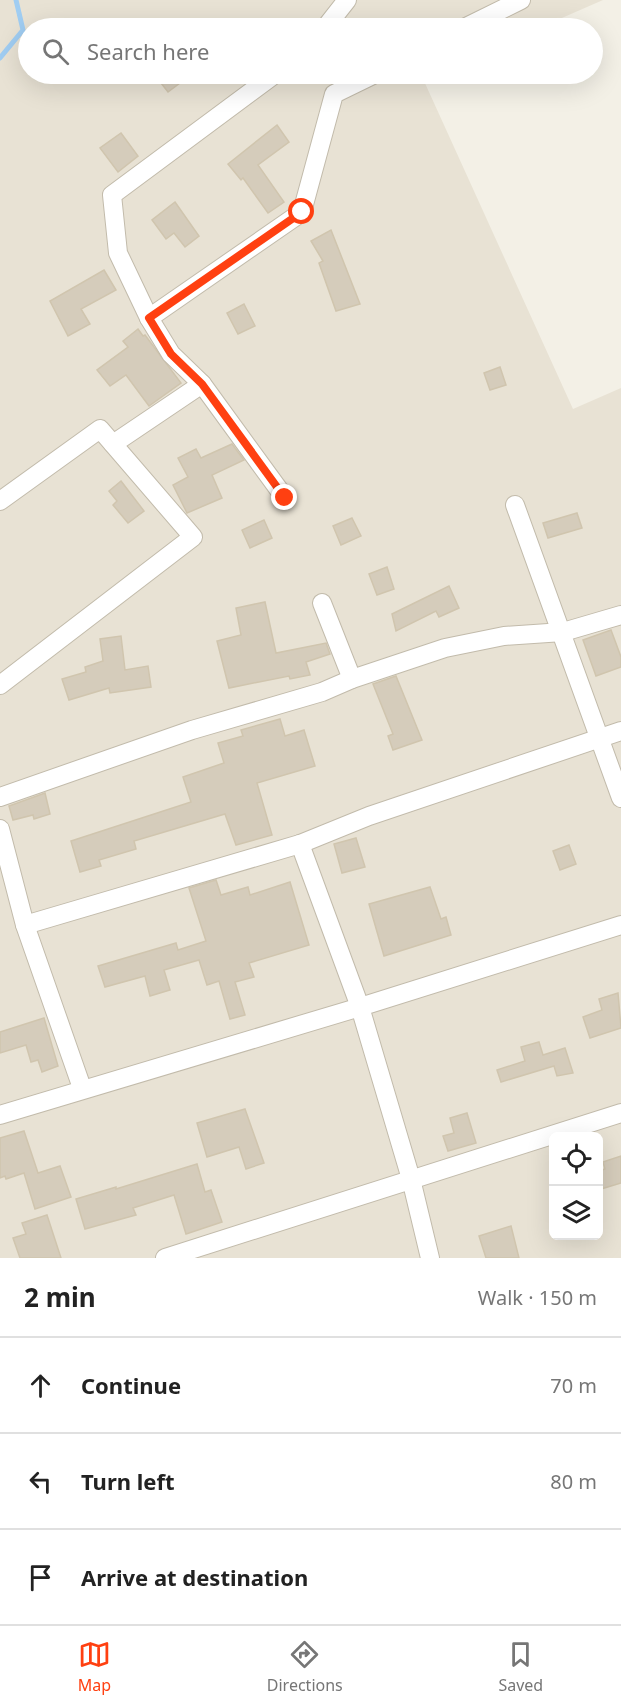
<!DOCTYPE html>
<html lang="en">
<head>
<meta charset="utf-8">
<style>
  :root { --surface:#fff; --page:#f2f2f2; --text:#222; --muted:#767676; --line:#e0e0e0; --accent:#ff4011 }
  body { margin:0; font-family:"Noto Sans",sans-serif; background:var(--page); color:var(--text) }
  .controls { position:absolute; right:18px; bottom:18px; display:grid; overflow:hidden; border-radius:9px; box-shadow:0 6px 24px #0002 }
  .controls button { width:54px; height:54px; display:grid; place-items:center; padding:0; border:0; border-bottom:2px solid var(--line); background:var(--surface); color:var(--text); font:30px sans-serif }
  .stop { position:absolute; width:18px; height:18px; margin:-14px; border:4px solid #ff4011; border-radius:50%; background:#fff }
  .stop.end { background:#ff4011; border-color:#fff; box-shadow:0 2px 6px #0008 }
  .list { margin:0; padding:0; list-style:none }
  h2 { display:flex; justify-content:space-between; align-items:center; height:78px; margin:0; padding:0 24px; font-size:26px }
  h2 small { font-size:20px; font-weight:400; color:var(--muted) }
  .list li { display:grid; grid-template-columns:39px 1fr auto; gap:18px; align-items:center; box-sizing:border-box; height:96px; padding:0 24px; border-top:2px solid var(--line) }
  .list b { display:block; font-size:22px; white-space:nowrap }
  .list em { font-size:20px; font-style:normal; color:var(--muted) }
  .icon { flex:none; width:33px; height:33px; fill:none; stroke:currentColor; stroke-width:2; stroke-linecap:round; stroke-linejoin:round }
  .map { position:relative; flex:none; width:621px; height:1258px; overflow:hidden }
  .search { position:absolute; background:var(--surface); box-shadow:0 6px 24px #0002; left:18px; right:18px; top:18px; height:66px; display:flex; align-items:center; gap:15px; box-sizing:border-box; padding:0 21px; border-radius:33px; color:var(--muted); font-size:22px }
  .sheet { height:366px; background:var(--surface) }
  nav { display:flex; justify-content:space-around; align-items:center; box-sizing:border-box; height:84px; border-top:2px solid var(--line); background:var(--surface); font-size:16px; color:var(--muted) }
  nav a { display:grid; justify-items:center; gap:3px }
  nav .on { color:var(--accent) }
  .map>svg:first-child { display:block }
  .residential { fill:#e8e2d4; fill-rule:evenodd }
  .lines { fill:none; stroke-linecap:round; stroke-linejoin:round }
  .stream { stroke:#a0cdf2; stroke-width:5 }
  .building { fill:#d5ccbb; stroke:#d0c5ae; stroke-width:1.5 }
  .minor-casing { stroke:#c2bbab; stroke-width:20 }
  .minor { stroke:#fff; stroke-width:18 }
  .route { stroke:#ff4011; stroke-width:8 }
</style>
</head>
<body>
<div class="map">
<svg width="621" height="1258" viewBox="0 0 621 1258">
  <rect width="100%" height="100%" fill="#f3f0e6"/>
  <!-- residential -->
  <path class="residential" d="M0,0h603l-64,28h-511v46h412l-16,7 149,328 48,-21v870h-621zM554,1136h44v100h-44z"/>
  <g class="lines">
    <!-- stream -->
    <path class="stream" d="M0,58l23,-28 -7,-30"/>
  </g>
  <!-- building -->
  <g class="building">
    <path d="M154,74h38l-24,18z"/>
    <path d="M277,125l12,17 -31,23 26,37 -16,11 -25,-35 -2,2 -13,-16z"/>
    <path d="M121,133l17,23 -20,16 -18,-24z"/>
    <path d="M175,202l24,34 -14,11 -11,-14 -8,6 -14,-19z"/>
    <path d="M331,230l29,74 -24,7 -17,-48 4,-2 -12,-20z"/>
    <path d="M104,270l12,20 -35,19 9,15 -22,12 -18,-35z"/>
    <path d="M244,304l11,22 -17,8 -11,-21z"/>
    <path d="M138,329l5,7 2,-1 36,48 -32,23 -23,-31 -16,11 -13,-16 31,-23 -5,-6z"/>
    <path d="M500,367l6,18 -16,5 -6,-17z"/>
    <path d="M232,444l12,16 -32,15 10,23 -35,15 -14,-28 15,-8 -10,-19 18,-9 5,9z"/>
    <path d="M121,481l23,30 -16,12 -15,-18 4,-4 -8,-10z"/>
    <path d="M577,513l5,15 -34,10 -5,-15z"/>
    <path d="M352,518l9,18 -20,9 -8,-19z"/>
    <path d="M264,520l8,18 -22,10 -8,-18z"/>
    <path d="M387,567l7,22 -17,6 -8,-21z"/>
    <path d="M449,586l10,22 -20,9 -3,-6 -40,20 -4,-17z"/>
    <path d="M265,602l11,51 50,-10 4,11 -24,8 4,13 -20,4 -1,-3 -60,12 -12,-47 24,-6 -5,-27z"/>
    <path d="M611,630l10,27v10l-25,9 -13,-36z"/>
    <path d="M121,636l4,34 23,-4 3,21 -41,6 -1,-5 -40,12 -7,-21 24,-7 -1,-5 18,-6 -3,-22z"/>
    <path d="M396,676l26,64 -29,10 -5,-14 5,-2 -20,-50z"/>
    <path d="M280,719l5,17 19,-6 11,36 -58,17 15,52 -36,10 -11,-31 -91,27 2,8 -37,11 2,6 -21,6 -9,-31 120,-39 -8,-25 41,-14 -6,-20 25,-7 -2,-6z"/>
    <path d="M45,793l5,21 -16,5 -1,-4 -20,5 -4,-14z"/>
    <path d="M356,838l9,29 -23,6 -8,-29z"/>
    <path d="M569,845l7,19 -16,6 -7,-19z"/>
    <path d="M216,880l5,15 27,-8 2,8 40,-13 19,63 -60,18 5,14 -19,5 10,33 -15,4 -11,-38 -12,4 -8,-25 -35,10 6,20 -20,6 -5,-20 -40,11 -7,-21 78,-23 2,7 28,-9 -17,-53z"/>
    <path d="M430,887l11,32 5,-2 5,18 -67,21 -15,-52z"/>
    <path d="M618,993l3,35 -31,10 -7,-21 19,-7 -3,-11z"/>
    <path d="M44,1018l14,48 -16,6 -4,-12 -7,2 -5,-17 -26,8v-21z"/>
    <path d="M539,1042l4,13 22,-7 8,25 -16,3 -3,-10 -53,16 -4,-12 28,-9 -4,-14z"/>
    <path d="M245,1109l19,54 -18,6 -7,-22 -32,10 -10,-34z"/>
    <path d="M467,1113l9,30 -28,8 -5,-15 11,-3 -4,-15z"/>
    <path d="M24,1131l14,42 22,-7 11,31 -36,12 -11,-36 -18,6 -1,-3 -5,2v-40z"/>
    <path d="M621,1156v27l-23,7v-19l7,-2 -2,-7z"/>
    <path d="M197,1164l8,28 6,-2 11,32 -36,12 -12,-39 -41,13 3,7 -51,14 -9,-30 40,-12v2z"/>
    <path d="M47,1215l14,43h-41l-7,-20 13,-4 -4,-11z"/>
    <path d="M511,1226l8,32h-33l-7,-22z"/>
  </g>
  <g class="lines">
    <defs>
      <g id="minor">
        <path d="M325,28l22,-28"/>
        <path d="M464,28l57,-28"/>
        <path d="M149,318l153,-106 32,-118 41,-20"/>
        <path d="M202,384l83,114"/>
        <path d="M113,444l89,-60 -31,-30 -22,-36 -31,-65 -6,-58 163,-121"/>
        <path d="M0,501l100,-72 93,108 -193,148"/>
        <path d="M515,505l106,293"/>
        <path d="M322,603l30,76"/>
        <path d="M0,797l192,-67 130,-38 30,-13 93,-31 59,-12 59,-4 58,-17"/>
        <path d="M0,829l25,96 57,163"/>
        <path d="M300,844l60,163 51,172 19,79"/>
        <path d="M25,925l275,-81 69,-28 252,-85"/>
        <path d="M0,1115l360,-108 261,-82"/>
        <path d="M165,1258l456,-145"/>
      </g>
    </defs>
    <!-- minor casing -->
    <use href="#minor" class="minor-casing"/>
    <!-- minor -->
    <use href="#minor" class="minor"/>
  </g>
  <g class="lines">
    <!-- route -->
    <path class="route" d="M285,498l-83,-114 -31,-30 -22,-36 153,-106"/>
  </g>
</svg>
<div class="controls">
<button><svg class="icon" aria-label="locate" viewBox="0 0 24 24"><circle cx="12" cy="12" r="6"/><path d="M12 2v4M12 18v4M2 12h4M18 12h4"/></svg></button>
<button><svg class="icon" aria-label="layers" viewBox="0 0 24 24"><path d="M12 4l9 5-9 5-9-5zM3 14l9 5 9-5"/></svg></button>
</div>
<div class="stop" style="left:302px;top:212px"></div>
<div class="stop end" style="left:285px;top:498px"></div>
<div class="search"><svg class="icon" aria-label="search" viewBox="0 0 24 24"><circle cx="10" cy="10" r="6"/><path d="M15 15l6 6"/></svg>Search here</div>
</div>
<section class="sheet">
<h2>2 min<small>Walk · 150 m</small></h2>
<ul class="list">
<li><svg class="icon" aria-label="ahead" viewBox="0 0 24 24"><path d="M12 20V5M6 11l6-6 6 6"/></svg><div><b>Continue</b></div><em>70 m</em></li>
<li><svg class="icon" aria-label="left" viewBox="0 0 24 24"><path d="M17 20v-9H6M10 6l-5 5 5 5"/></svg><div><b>Turn left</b></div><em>80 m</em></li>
<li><svg class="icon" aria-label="arrive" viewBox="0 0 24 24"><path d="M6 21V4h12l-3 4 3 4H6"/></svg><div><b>Arrive at destination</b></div></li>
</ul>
</section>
<nav>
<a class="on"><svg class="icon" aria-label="map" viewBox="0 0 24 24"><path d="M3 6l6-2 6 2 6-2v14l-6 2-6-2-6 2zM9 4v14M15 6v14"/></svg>Map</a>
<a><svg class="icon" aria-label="directions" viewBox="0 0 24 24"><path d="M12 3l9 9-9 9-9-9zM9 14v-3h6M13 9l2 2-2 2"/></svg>Directions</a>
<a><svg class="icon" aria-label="saved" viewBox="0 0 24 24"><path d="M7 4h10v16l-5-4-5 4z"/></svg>Saved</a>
</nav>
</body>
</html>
